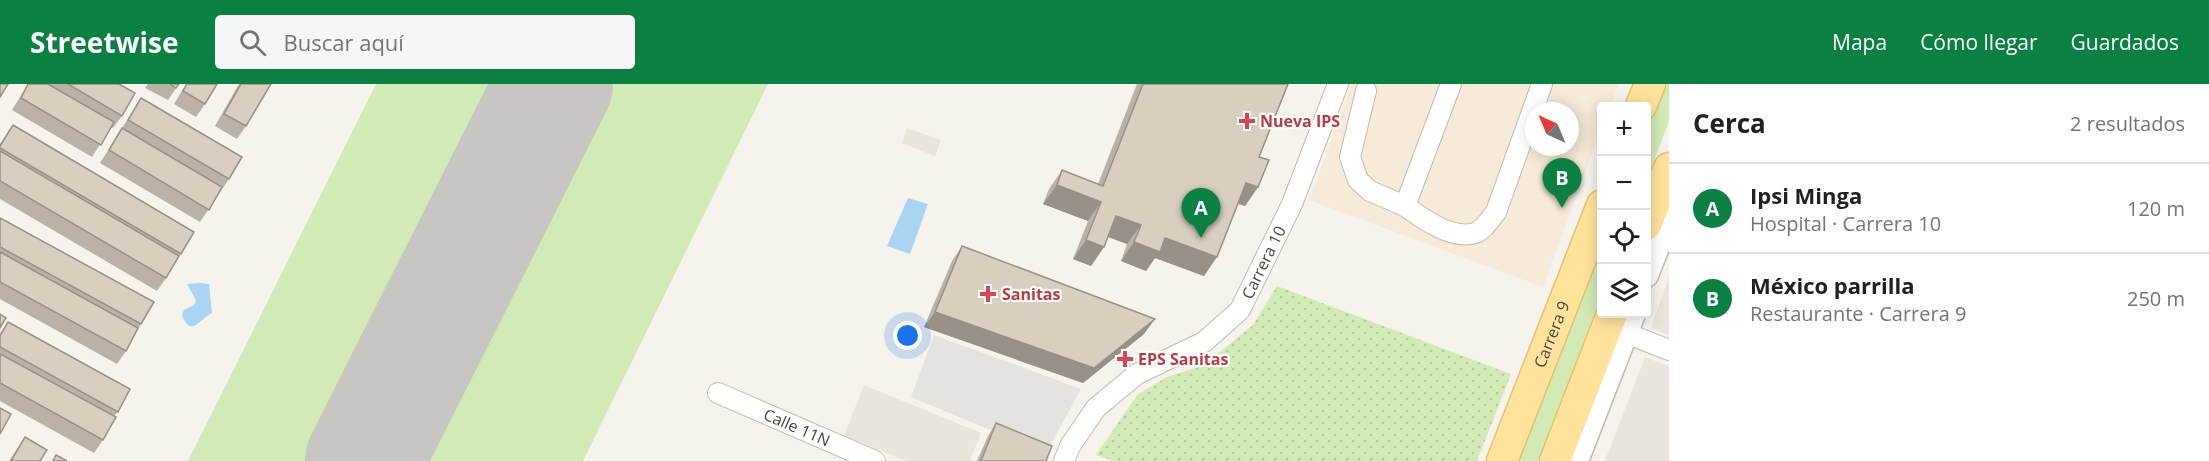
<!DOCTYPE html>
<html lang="es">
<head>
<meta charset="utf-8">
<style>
  :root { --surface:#fff; --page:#f6f6f6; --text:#202124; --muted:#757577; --line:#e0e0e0; --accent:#0b8043 }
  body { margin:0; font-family:"Open Sans",sans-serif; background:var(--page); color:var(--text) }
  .controls { position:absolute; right:18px; top:18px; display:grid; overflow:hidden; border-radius:6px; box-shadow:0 3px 15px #0003 }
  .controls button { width:54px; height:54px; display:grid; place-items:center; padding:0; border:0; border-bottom:2px solid var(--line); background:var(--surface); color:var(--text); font:30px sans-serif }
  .compass { position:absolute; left:1525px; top:18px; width:54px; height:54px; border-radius:50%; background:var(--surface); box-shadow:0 3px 15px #0003; rotate:316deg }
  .you { position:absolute; left:908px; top:252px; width:21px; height:21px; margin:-15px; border:4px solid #fff; border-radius:50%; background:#1a73e8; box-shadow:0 0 0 9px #1a73e833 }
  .badge { display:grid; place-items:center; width:39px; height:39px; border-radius:50%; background:var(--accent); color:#fff; font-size:20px; font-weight:700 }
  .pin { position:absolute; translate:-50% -50px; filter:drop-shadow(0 2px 3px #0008) }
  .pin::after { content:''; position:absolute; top:32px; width:21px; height:18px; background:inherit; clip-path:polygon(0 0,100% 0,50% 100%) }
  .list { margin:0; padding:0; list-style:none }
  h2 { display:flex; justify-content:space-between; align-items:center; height:78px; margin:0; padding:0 24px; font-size:26px }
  h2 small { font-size:20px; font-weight:400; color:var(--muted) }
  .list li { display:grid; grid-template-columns:39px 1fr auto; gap:18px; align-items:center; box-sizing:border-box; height:90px; padding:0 24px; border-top:2px solid var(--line) }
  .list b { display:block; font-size:22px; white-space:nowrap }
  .list p { margin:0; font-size:20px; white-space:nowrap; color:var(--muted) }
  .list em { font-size:20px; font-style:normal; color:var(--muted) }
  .icon { flex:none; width:33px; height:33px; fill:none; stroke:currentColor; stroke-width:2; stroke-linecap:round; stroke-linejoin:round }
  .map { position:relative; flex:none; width:1669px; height:377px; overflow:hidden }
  header { display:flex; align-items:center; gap:36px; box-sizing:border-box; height:84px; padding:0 30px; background:var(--accent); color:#fff }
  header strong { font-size:28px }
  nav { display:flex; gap:33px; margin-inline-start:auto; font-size:21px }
  .search { width:420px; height:54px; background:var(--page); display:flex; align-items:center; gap:15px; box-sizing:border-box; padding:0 21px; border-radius:6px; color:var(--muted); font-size:22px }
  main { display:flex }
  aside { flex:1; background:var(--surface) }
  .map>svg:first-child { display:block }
  .residential { fill:#eae5da }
  .commercial { fill:#f7ead8; fill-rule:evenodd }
  .grass { fill:#d2eab5 }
  .park { fill:url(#park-dots) }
  .parking { fill:#e5e3e0 }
  .water { fill:#a9d4f2 }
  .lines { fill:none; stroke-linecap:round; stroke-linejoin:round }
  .runway { stroke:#c8c6c3; stroke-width:118 }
  .minor-casing { stroke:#c2bbae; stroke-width:22 }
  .tertiary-casing { stroke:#c2bbae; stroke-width:27 }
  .primary-casing { stroke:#e6c16a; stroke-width:33 }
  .minor { stroke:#fff; stroke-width:20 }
  .tertiary { stroke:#fff; stroke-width:24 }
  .primary { stroke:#ffe39c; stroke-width:30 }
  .wall { fill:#bab2a6 }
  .shaded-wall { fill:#979187 }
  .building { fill:#d8cfc1; stroke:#979187; stroke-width:1.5 }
  .health-dot { fill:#e0444e; stroke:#fff; stroke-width:2 }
  .labels { text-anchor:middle; stroke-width:4.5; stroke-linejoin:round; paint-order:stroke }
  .health-label { font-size:16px; font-weight:bold; fill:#be3a42; stroke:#fff; text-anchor:start }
  .street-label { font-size:16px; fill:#4b4439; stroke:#fff }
</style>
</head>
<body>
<header>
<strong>Streetwise</strong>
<div class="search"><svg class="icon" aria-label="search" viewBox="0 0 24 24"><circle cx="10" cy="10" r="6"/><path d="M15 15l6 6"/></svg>Buscar aquí</div>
<nav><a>Mapa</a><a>Cómo llegar</a><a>Guardados</a></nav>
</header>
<main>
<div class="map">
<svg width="1669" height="377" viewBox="0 0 1669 377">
  <defs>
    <pattern id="park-dots" width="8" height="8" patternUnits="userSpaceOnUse" patternTransform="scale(1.5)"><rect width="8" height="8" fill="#d2eab5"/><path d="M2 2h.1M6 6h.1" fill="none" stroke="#b6ca9c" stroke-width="1.8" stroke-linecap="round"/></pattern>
  </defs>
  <rect width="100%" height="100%" fill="#f6f3ec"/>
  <!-- residential -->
  <g class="residential">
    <path d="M907,44l34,12 -6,16 -33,-13z"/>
    <path d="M1669,193v58l-18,-7z"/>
    <path d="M1645,273l24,9v95h-64z"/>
    <path d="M864,301l117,48 -11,28h-63l-63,-25z"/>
  </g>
  <!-- commercial -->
  <path class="commercial" d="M1352,0h267l-9,22h-8l-1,24 -58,157 -234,-87zM1534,27h36v36h-36z"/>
  <!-- grass -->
  <g class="grass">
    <path d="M376,0h130l-190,377h-128z"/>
    <path d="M611,0h157l-185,377h-160z"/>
    <path d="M1665,0h4v37l-22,58v-49z"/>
    <path d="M1601,162v50l-63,165h-21z"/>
  </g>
  <!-- park -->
  <path class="park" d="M1277,202l234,88 -34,87h-363l-18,-6 42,-61 29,-17 37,-12 49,-40z"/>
  <!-- parking -->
  <path class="parking" d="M934,251l147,54 -35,64 -135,-56z"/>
  <!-- water -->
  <g class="water">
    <path d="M908,114l20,6 -18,50 -23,-8z"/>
    <path d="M200,199l9,1 3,29c-12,5 -21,26 -30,2l2,-5 10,-5 2,-5 -9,-16z"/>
  </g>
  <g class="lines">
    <!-- runway -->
    <path class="runway" d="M364,377l190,-377"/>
    <defs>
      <g id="minor">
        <path d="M1451,0l-46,122c18,13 47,34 70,27 9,-3 15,-14 21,-21l46,-128"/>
        <path d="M1366,7l-16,66 8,23 12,11 35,15"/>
        <path d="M1613,244l56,22"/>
        <path id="s1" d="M718,309l157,68"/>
        <path id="s2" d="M1064,377l6,-15 26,-38 41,-34 67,-32 36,-32 52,-106 46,-120"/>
      </g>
      <g id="tertiary">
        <path d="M1646,191l23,-58"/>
        <path d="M1576,377l57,-147"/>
      </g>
      <g id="primary">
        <path d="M1641,22l9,-22"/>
        <path d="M1646,141l23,-57"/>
        <path id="s3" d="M1502,377l100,-256"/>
        <path d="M1555,377l57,-147"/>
      </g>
    </defs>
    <!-- minor casing -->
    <use href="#minor" class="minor-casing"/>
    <!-- tertiary casing -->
    <use href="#tertiary" class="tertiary-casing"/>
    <!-- primary casing -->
    <use href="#primary" class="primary-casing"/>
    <!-- minor -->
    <use href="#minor" class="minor"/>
    <!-- tertiary -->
    <use href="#tertiary" class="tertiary"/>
    <!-- primary -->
    <use href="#primary" class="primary"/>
  </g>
  <!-- wall -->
  <g class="wall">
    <path d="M28,0h91l3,32 -9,12 -2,-1 -19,30 -80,-47z"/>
    <path d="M148,0h31l-11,16 -23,-12z"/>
    <path d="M186,0h31l-12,20 -9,13 -22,-13z"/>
    <path d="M239,0h32l-25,42 -9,13 -22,-13z"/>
    <path d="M1137,0h151l-29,73 -1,30 -13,19 -7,-2 -34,72 -49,-18 -9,13 -25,-10 6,-17 -19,-7 -4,10 -13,19 -18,-7 15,-38 -45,-17 6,-15 13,-19 36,14z"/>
    <path d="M141,14l88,81 -29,43 -100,-59z"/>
    <path d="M13,41l181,107 -28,46 -9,13 -157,-92v-55z"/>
    <path d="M0,134l141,106 -15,27 -9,13 -117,-65z"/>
    <path d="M962,162l182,88 -61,49 -159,-56 28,-66z"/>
    <path d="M8,238l110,90 -4,4 -11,24 -9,13 -94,-52v-68z"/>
    <path d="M996,339l50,38h-69l11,-25z"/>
    <path d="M25,353l15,24h-31z"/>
  </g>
  <!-- shaded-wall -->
  <g class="shaded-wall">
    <path d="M1246,99l12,4 -13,19 -12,-4z"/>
    <path d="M1057,101l44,17 -13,19 -45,-17z"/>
    <path d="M1116,132l25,9 -14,19 -24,-9z"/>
    <path d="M1165,154l52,19 -13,19 -49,-18 -9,13 -25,-10 13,-19z"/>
    <path d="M1086,156l18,7 -13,19 -18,-7z"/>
    <path d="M935,228l220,7 -11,15 -61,49 -159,-56z"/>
  </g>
  <!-- building -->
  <g class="building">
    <path d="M0,0h8l-8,13z"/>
    <path d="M28,0h20l66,38 -13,23 -80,-47z"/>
    <path d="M68,0h51l16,9 -13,23z"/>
    <path d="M170,0h9l-3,4z"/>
    <path d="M187,0h30l-12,20 -22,-13z"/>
    <path d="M241,0h30l-25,42 -22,-12z"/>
    <path d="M1143,0h145l-29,73 10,3 -11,27 -12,-4 -29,74 -52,-19 -5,14 -26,-10 7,-17 -25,-9 -12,31 -18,-7 15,-38 -44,-17 5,-15 41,16z"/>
    <path d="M141,14l101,59 -13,22 -101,-59z"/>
    <path d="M13,41l181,107 -13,22 -181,-106v-2z"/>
    <path d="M122,44l100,59 -13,23 -100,-60z"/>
    <path d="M0,67l179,105 -13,22 -166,-97z"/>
    <path d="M0,134l154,84 -13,22 -141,-77z"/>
    <path d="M962,162l193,73 -61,49 -159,-56z"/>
    <path d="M0,168l138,76 -12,23 -126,-69z"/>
    <path d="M0,230l6,4 -6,10z"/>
    <path d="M8,238l122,67 -12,23 -118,-65v-11z"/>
    <path d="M0,270l116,63 -13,23 -103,-57z"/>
    <path d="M0,324l11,6 -11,20z"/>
    <path d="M996,339l56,23 -6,15h-65z"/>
    <path d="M25,353l22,13 -7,11h-29z"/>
    <path d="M56,371l11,6h-14z"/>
  </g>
  <!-- markers -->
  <g class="health-dot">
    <path d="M1244 28h6v6h6v6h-6v6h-6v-6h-6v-6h6z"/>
    <path d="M985 201h6v6h6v6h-6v6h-6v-6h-6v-6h6z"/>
    <path d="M1122 266h6v6h6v6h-6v6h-6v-6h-6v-6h6z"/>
  </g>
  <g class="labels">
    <!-- health labels -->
    <g class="health-label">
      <text x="1260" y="43">Nueva IPS</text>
      <text x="1002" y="216">Sanitas</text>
      <text x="1138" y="281">EPS Sanitas</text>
    </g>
    <!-- street labels -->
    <g class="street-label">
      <text dy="6" stroke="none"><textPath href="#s2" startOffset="291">Carrera 10</textPath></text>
      <text dy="6" stroke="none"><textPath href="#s3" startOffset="136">Carrera 9</textPath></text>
      <text dy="6" stroke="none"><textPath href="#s1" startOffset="86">Calle 11N</textPath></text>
    </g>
  </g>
</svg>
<div class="controls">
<button>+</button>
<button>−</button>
<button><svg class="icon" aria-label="locate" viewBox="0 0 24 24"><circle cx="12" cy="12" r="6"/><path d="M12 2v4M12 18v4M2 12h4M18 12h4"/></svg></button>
<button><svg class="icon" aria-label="layers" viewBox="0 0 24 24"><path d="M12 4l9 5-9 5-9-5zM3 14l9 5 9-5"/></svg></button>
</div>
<svg class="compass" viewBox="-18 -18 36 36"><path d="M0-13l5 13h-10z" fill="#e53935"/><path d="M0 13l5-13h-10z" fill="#757577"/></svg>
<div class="you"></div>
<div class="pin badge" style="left:1201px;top:154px">A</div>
<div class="pin badge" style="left:1562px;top:124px">B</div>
</div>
<aside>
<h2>Cerca<small>2 resultados</small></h2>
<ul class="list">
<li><span class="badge">A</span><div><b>Ipsi Minga</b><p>Hospital · Carrera 10</p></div><em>120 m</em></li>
<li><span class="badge">B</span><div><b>México parrilla</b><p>Restaurante · Carrera 9</p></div><em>250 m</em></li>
</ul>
</aside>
</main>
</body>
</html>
